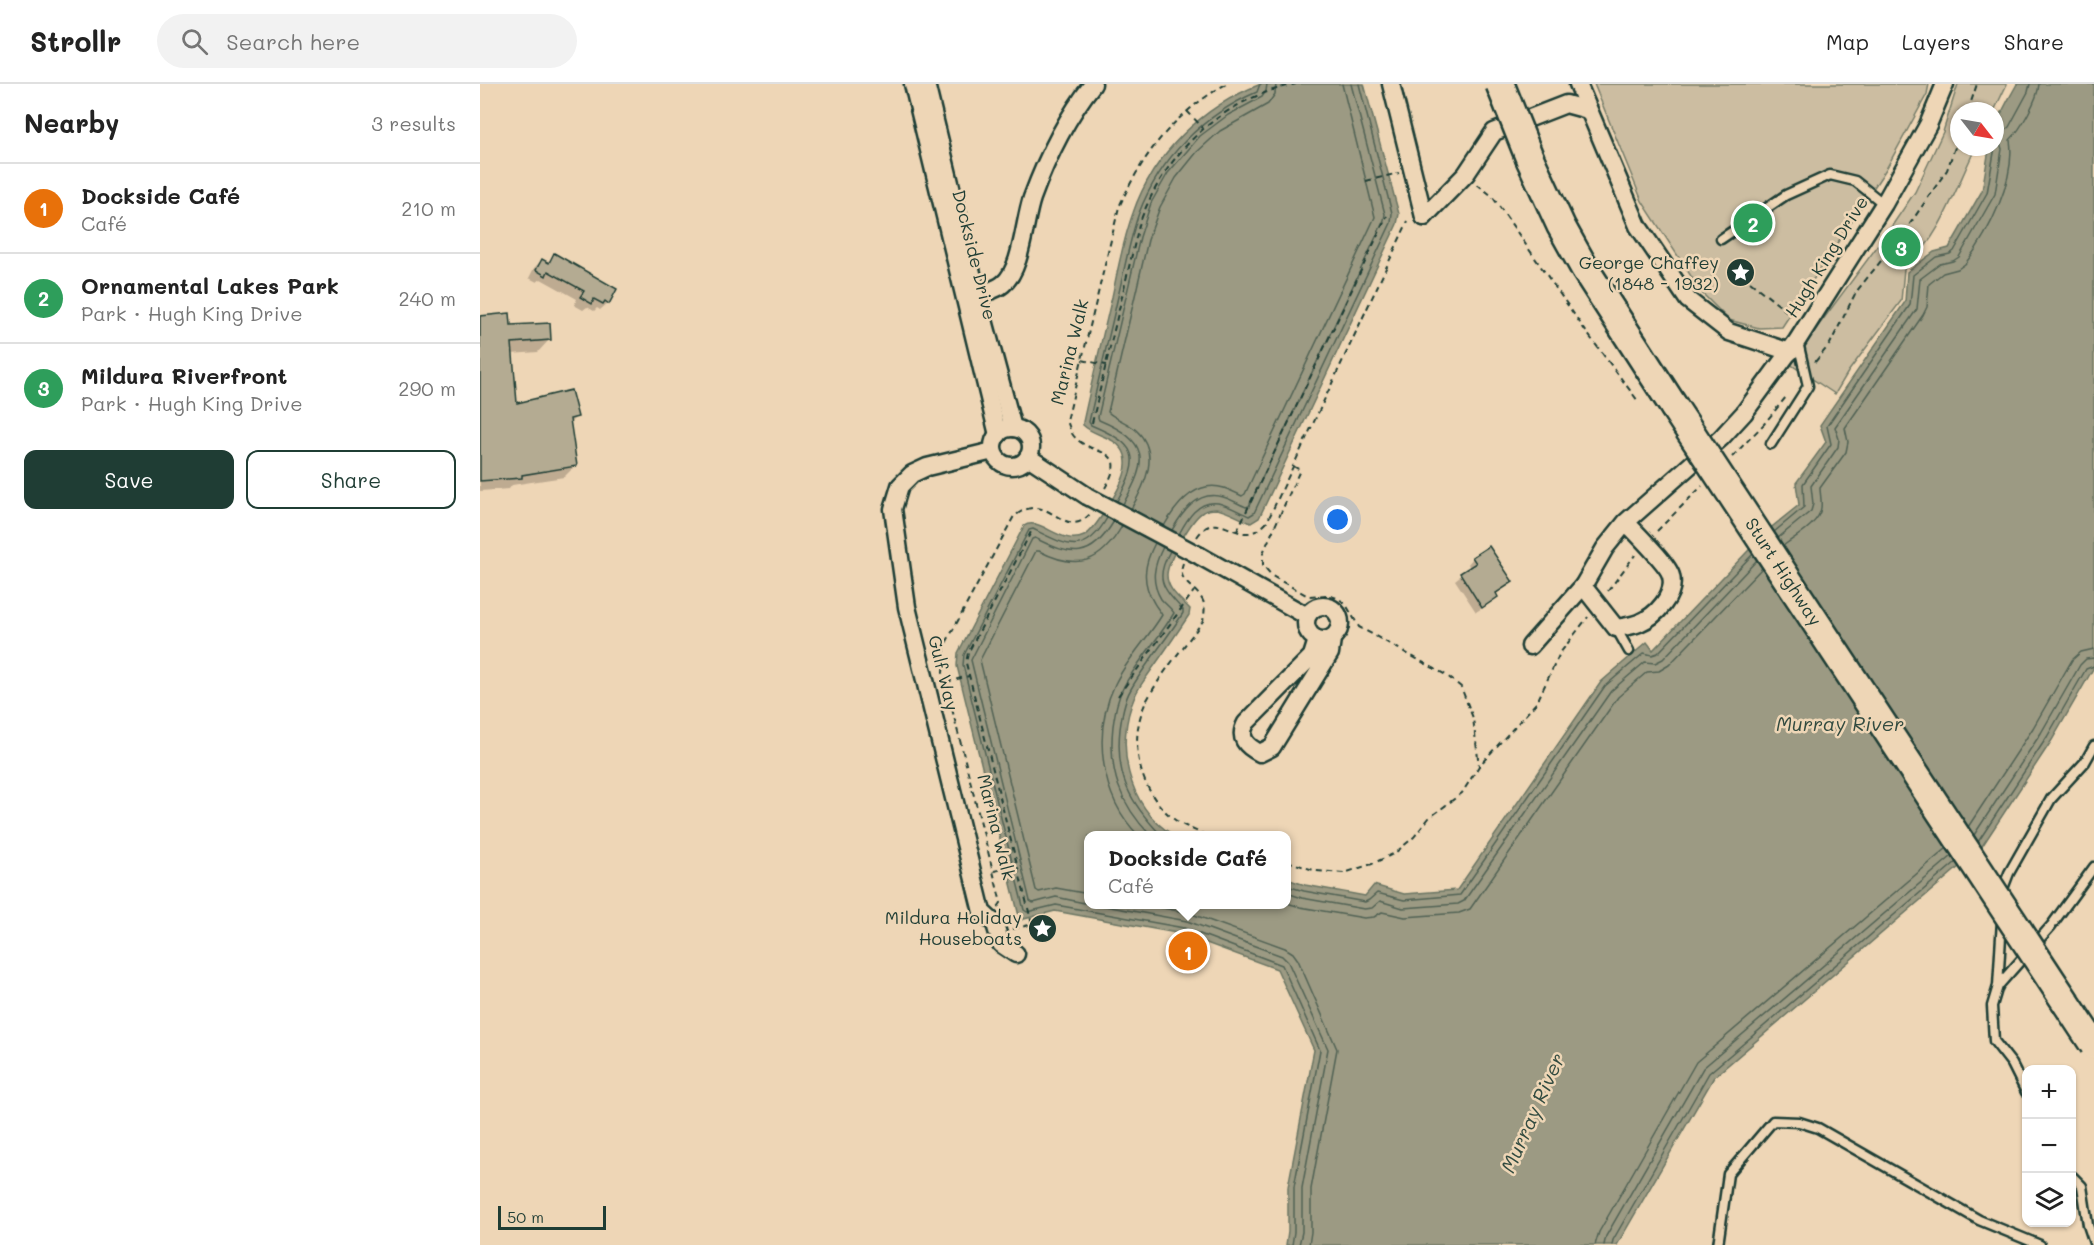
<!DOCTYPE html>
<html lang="en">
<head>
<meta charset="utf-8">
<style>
  :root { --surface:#fff; --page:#f2f2f2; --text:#222; --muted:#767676; --line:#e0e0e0; --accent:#1f3d34 }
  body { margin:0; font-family:Mali,sans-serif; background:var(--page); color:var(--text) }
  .controls { position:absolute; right:18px; bottom:18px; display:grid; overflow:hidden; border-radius:12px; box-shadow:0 2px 4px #0004 }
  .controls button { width:54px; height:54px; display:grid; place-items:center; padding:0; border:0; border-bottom:2px solid var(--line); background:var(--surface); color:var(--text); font:30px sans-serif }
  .compass { position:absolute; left:1470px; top:18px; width:54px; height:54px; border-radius:50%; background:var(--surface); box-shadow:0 2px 4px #0004; rotate:121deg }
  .scale { position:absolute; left:18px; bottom:15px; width:108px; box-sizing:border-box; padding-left:6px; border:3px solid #1f3d34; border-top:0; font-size:16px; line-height:21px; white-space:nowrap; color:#1f3d34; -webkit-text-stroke:4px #eed6b6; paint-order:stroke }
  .you { position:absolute; left:858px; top:436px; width:21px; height:21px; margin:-15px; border:4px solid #fff; border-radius:50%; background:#1a73e8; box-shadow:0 0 0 9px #1a73e833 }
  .badge { display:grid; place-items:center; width:39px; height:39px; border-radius:50%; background:var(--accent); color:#fff; font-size:20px; font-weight:700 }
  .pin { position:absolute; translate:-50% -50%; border:3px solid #fff; box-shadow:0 2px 6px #0006 }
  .popup { position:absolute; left:604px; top:747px; width:207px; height:78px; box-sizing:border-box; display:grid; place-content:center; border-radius:12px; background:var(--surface); filter:drop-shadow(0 2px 4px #0005); font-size:20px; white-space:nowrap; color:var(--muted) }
  .popup b { font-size:22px; color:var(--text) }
  .popup::after { content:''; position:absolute; left:50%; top:100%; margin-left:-12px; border:12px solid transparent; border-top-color:var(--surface) }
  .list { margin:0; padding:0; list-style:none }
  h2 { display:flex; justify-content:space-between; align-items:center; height:78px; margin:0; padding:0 24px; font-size:26px }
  h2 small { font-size:20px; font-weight:400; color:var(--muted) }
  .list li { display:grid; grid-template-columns:39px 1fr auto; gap:18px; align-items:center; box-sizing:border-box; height:90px; padding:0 24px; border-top:2px solid var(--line) }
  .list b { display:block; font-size:22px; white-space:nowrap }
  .list p { margin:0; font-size:20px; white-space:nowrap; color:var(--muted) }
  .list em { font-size:20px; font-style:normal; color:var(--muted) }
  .actions { display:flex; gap:12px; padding:18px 24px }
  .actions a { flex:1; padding:14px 0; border:2px solid var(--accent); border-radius:12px; text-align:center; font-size:21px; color:var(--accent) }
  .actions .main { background:var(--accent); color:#fff }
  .icon { flex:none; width:33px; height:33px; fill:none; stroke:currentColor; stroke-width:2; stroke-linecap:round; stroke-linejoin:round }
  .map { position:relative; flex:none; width:1614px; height:1161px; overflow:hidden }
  header { display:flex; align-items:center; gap:36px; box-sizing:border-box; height:84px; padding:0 30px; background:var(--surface); border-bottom:2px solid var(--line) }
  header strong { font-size:28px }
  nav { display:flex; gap:33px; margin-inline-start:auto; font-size:21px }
  .search { width:420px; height:54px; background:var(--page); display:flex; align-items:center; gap:15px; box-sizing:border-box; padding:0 21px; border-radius:33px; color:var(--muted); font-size:22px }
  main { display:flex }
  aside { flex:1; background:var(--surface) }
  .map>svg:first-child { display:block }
  .green { fill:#ccbda1; stroke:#767d6a; stroke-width:1.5 }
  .water { fill:#9c9a83; stroke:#6a7563; stroke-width:1.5 }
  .shadow { fill:#0003 }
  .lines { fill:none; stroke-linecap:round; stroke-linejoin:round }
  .shore { stroke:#516254; stroke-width:1.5 }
  .building { fill:#b4ab92; stroke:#1f3d34; stroke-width:1.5 }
  .service-casing { stroke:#1f3d34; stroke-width:13 }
  .minor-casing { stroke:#1f3d34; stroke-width:21 }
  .trunk-casing { stroke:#1f3d34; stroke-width:32 }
  .path { stroke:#1f3d34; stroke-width:2; stroke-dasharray:6 4.5; stroke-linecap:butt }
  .service { stroke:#eed6b6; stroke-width:8 }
  .minor { stroke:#eed6b6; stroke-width:16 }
  .trunk { stroke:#eed6b6; stroke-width:27 }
  .minor-bridge-casing { stroke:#1f3d34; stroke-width:21; stroke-linecap:butt }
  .trunk-bridge-casing { stroke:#1f3d34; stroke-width:32; stroke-linecap:butt }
  .minor-bridge { stroke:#eed6b6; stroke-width:16 }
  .trunk-bridge { stroke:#eed6b6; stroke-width:27 }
  .labels { text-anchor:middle; stroke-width:5; stroke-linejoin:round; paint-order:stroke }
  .street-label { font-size:18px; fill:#1f3d34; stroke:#eed6b6 }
  .poi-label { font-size:18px; fill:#1f3d34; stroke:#eed6b6; text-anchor:end }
  .water-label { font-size:20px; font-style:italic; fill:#324b40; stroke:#eed6b6 }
</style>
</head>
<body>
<header>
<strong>Strollr</strong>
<div class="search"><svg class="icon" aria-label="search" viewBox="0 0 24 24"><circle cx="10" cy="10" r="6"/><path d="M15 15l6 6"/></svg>Search here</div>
<nav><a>Map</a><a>Layers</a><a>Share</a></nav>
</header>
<main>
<aside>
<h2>Nearby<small>3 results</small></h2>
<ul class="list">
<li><span class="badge" style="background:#e8710a">1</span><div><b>Dockside Café</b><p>Café</p></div><em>210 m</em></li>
<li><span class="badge" style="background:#2e9e5b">2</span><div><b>Ornamental Lakes Park</b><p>Park · Hugh King Drive</p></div><em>240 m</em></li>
<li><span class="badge" style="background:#2e9e5b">3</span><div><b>Mildura Riverfront</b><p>Park · Hugh King Drive</p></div><em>290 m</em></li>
</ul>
<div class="actions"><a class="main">Save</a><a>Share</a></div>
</aside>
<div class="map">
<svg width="1614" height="1161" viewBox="0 0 1614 1161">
  <rect width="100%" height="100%" fill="#eed6b6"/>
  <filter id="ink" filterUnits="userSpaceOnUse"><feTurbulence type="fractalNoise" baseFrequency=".0167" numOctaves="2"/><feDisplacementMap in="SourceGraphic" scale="12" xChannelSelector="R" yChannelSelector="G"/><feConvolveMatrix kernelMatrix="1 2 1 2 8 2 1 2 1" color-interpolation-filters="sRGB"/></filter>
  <g filter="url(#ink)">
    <!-- green -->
    <g class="green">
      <path d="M1114,0h335l-2,10 -41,75 -104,158 -23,1 -30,-8 -27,-27 -60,-92z"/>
      <path d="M1478,0h49l-13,27h-35v36h17c-21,42 -35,91 -72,122l-3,32 -53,71 -13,22 -45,-30 95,-128 30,-44 28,-60z"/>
    </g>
    <!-- water -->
    <path class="water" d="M781,0h103l35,130 -2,10 -138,294 -8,5c-10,-4 -25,-13 -35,-14 -3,0 -10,1 -13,3 -11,6 -36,50 -36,63 0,15 14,24 23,34l-1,6c-12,18 -24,36 -37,54 -5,8 -13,17 -17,27 -21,48 -8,110 38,139l-84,1v68h198v-25l18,6 60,11 9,-11 30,9 53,-4 144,-208 46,-40 6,8 115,-120 31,-25 -3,-22 30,-41 -6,-17 85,-123 2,-30 27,-20 15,-4 33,-57 7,-42v-2h6c0,-28 9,-39 22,-63h77v583l-42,73 -71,108 -267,229 -97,168h-331l2,-14v-44l26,-137 -37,-81 -95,-35 -127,-23 -35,9 -63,-254 1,-13 66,-127c15,-11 38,21 60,10 11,-5 36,-48 40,-61 3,-8 3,-19 -2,-26 -9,-13 -28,-13 -39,-24v-3c9,-42 19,-83 29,-125 6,-28 11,-57 21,-84 20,-59 70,-107 128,-129z"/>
    <!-- shadow -->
    <g class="shadow">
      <path d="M75,171l53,48 -8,7 -3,-2 -3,3 -7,-4 -4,3 -9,-5 3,-6 -36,-20 -4,3 -8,-4 5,-10 8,-8 4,3z"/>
      <path d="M0,233l69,23 -11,12 -27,2 4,51 61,12 -7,7 7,41 -12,12 -52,8 -3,4 -29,2z"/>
      <path d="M993,474l38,24 -16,13 1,2 -6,6 -14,9 -21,-32 15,-12 -2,-4z"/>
    </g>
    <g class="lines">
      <!-- shore -->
      <g class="shore">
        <path d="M637,417c25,-45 21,-56 -26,-76l-2,-3c9,-41 19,-81 28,-121 7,-29 12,-60 22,-88 21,-55 64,-98 118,-121l3,-8"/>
        <path d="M643,420c26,-44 26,-63 -24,-84l-1,-3 42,-180 11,-34 17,-30 32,-37 28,-21 34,-18 4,-6 1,-7"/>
        <path d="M651,425c14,-24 30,-56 5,-79 -9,-8 -21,-11 -28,-18l40,-172 12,-33 16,-29 21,-26 23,-21 48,-27 7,-10 1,-10"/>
        <path d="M627,434c-22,39 -40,28 -74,11l-4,1 -65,125 -1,10 61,245 3,2 29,-7 128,23 98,37 38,85 -26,137v45l-2,13"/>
        <path d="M684,442c12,-21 32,-47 60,-38 6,2 12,5 18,8l3,-2 130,-277 -33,-133"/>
        <path d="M692,446c10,-17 24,-38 47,-34 9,1 19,8 27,11l3,-1 135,-286 1,-6 -34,-130"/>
        <path d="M1294,448l30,-25 -1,-23 28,-40 -4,-18 83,-121 3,-30 23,-18 14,-3 4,-3 33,-58 8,-46"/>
        <path d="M699,450c8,-15 19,-34 39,-31 10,2 21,9 31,13l5,-3 137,-290 1,-10 -33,-129"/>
        <path d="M1298,454l33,-27 2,-7 -2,-18 27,-39 1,-8 -4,-12 82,-118 3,-30 20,-15 13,-3 6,-4 36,-63 7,-45 -4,-13 11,-9 19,-35 2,-8"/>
        <path d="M1303,462c13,-10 36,-22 38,-38 1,-7 -1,-14 -1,-20l26,-36 2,-10 -3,-14 78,-113 4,-8 2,-23 14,-11 15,-4 7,-5c24,-31 51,-85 45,-124 11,-11 28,-41 29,-56"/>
        <path d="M1488,743l65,-99 39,-68 9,-8 13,-3"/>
        <path d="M1494,751l67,-102 39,-68 6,-6 8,-1"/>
        <path d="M659,752c-39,-39 -47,-103 -24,-152 12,-25 33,-46 47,-69 -2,-4 -6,-8 -8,-12 -13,-21 -10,-39 1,-60"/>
        <path d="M671,752c-31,-32 -43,-65 -38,-110 2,-13 4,-27 11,-40 14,-25 35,-48 50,-73 -3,-5 -9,-9 -13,-14 -11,-18 -7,-34 2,-52"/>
        <path d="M682,752c-32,-33 -47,-60 -42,-107 2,-14 4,-28 11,-40 15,-26 36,-50 52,-76v-3c-20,-22 -29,-30 -13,-59"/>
        <path d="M1498,758l69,-105 39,-68 8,-3"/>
        <path d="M807,802l17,5 61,11 4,-2 8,-7 27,7 56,-5 145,-209 39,-33 8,2 6,-2 95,-99"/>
        <path d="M807,809l15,5 62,11 8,-1 8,-7 23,7 55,-4 6,-3 147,-210 34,-29 10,1 8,-4 94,-99"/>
        <path d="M609,810l-33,-6 -17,4 -3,-2 -56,-230 56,-109h3c39,20 62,12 83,-25"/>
        <path d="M807,819l13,4 64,11 10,-1 8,-5 23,5 54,-4 11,-4 148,-212 29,-25 12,-1 10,-6 93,-97"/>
        <path d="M609,820l-33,-7 -23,6 -3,-2 -59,-241 61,-121 3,-1c37,19 56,22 79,-17"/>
        <path d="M614,820l93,17 95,35 6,6 40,87 -26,139v44l-3,13"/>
        <path d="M662,820l47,9 96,35 8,5 5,7 39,89 -26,140v43l-2,13"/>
        <path d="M1115,1161l4,-13 97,-170 251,-214"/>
        <path d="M1124,1161l2,-9 97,-168 249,-212"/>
        <path d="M1132,1161l1,-5 96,-167 247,-211"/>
      </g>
    </g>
    <!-- building -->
    <g class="building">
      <path d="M74,169l63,36 -8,15 -4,-3 -2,3 -9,-5 -2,5 -12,-7 4,-6 -36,-20 -2,5 -10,-6 6,-11 7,4z"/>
      <path d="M30,229l1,12 39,-2 1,17 -39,3 5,60 54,-13 7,27 -8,2 7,47 -55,9v3l-42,3v-165z"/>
      <path d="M1009,462l24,36 -17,11 2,4 -16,11 -22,-35 16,-10 -4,-6z"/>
    </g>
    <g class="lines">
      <defs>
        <g id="service">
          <path d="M1241,155l65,-44 44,-20 25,6 29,23"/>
          <path d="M1291,360l37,-58 -10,-44"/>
          <path d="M1136,544l13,23"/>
          <path d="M1523,811l1,-9 5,-13 42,-74 34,-37 9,-16"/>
          <path d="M1522,836l-4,66 -6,20 2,35 18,23 14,28"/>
          <path d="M1518,902l53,-60 43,-59"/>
          <path d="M1592,1092l10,10 6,39 6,18"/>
          <path d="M1238,1161l10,-71 45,-53 26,1 19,6 161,92 61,25"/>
        </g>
        <g id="minor">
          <path d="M433,0l85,351"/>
          <path d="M446,0l51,210 36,134"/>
          <path d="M911,0l33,133"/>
          <path d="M1098,0l60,142 50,74 41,32 61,20"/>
          <path d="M944,133l42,-43 28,-42 72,-28 22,6"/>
          <path d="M488,212c10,-2 27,-5 35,-12 19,-15 21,-63 29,-86 15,-41 34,-80 61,-114"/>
          <circle cx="532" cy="363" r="19"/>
          <path d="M513,367l-66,16 -15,7 -12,12 -7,23 14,98 75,305 13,12 6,20 15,10"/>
          <path d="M548,373l59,39"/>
          <path d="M1146,438c9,10 43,43 45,54 5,19 -15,40 -32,47 -7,3 -16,4 -23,5l-33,-42 22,-38 21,-26 95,-84 23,-25 53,-72 87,-137 44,-79 17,-41"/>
          <path d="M720,472l107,60"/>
          <circle cx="843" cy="539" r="17"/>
          <path d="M837,556l-5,16 -66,67c-8,15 0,23 14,30l12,-6 58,-94 2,-14"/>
          <path d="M1050,562l53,-60"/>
        </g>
        <path id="trunk" d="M1050,75l31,67 24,43 89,138"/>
      </defs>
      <!-- service casing -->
      <use href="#service" class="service-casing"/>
      <!-- minor casing -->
      <use href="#minor" class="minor-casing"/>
      <!-- trunk casing -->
      <use href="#trunk" class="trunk-casing"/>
      <!-- path -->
      <g class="path">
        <path d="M707,27l16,17"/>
        <path d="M1488,27l9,-27"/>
        <path d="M886,97l33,-8"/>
        <path d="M997,100l15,12 95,137 51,68"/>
        <path d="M1270,198l40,32"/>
        <path d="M602,276l24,5"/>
        <path d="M1335,278l15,-18 26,-52 49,-61 42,-61 12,-34"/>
        <path d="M612,339l47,-198c25,-72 82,-126 157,-141"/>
        <path d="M1252,373l32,-33 22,-27"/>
        <path d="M813,382l7,4 -37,83v12l9,11 36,20 20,-1 9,3 8,5 14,24 87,48 15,12 12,31 6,48"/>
        <path d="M625,404c26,-44 -15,-30 -32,-53 -3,-4 -4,-10 -6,-14l52,-214c25,-55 54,-92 107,-123"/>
        <path d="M757,447l150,-315"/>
        <path d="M1177,447l45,-45"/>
        <path d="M717,453c23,-34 42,17 70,-15l141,-301"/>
        <path d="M703,479c-7,20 13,23 20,38 3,6 1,14 0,20 -19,26 -41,51 -56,79 -19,36 -10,86 21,114 10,10 26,16 40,22"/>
        <path d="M1128,507l27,-36"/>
        <path d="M466,598l23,-6"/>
        <path d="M638,612l76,-105"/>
        <path d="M807,777l29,10 28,2 28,-9 23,-11 19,-16 15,-19 33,-25 17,-27 58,-64 23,-49 28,-36"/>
        <path d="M514,787l23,-5"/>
        <path d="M518,823l3,-4 -58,-230 2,-28 69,-129c7,-4 13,-9 23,-8 20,2 33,28 53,6"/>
        <path d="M552,840l-66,-261 2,-10 64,-123"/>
        <path d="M533,845l40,-10"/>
      </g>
      <!-- service -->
      <use href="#service" class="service"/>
      <!-- minor -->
      <use href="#minor" class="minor"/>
      <!-- trunk -->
      <use href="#trunk" class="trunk"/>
      <defs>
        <path id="minor-bridge" d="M607,412l113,60"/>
        <g id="trunk-bridge">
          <path d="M1020,0l30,75"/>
          <path d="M1194,323l420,638"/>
        </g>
      </defs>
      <!-- minor-bridge casing -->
      <use href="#minor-bridge" class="minor-bridge-casing"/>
      <!-- trunk-bridge casing -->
      <use href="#trunk-bridge" class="trunk-bridge-casing"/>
      <!-- minor-bridge -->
      <use href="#minor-bridge" class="minor-bridge"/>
      <!-- trunk-bridge -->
      <use href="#trunk-bridge" class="trunk-bridge"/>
    </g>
  </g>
  <!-- icons -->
  <defs>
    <symbol id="sight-disc" viewBox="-11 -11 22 22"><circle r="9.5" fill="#1f3d34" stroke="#eed6b6"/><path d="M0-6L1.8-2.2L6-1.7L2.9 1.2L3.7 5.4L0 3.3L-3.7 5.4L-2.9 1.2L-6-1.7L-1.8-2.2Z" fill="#fff"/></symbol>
  </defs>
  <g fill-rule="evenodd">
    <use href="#sight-disc" x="1244" y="172" width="33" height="33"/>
    <use href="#sight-disc" x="546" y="828" width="33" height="33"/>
  </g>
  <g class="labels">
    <!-- street labels -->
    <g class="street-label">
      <text transform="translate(494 171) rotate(76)" y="6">Dockside Drive</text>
      <text transform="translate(1347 173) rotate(-58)" y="6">Hugh King Drive</text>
      <text transform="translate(590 268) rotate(-76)" y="6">Marina Walk</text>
      <text transform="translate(1303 488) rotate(57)" y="6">Sturt Highway</text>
      <text transform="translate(463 589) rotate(76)" y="6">Gulf Way</text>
      <text transform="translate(516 743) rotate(76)" y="6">Marina Walk</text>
    </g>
    <!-- poi labels -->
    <g class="poi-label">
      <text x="1239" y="185">George Chaffey<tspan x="1239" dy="21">(1848 - 1932)</tspan></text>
      <text x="542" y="840">Mildura Holiday<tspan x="542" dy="21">Houseboats</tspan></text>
    </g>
    <!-- water labels -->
    <g class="water-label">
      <text x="1360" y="647">Murray River</text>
      <text transform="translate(1053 1029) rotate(-66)" y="7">Murray River</text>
    </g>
  </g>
</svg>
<div class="controls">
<button>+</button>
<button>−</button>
<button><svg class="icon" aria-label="layers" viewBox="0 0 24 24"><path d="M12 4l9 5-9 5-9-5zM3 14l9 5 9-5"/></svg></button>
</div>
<svg class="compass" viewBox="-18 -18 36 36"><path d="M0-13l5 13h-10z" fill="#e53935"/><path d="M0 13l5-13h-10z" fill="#767676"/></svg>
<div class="scale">50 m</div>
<div class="you"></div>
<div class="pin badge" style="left:708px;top:867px;background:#e8710a">1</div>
<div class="popup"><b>Dockside Café</b>Café</div>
<div class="pin badge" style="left:1273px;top:139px;background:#2e9e5b">2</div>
<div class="pin badge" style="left:1421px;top:163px;background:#2e9e5b">3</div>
</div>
</main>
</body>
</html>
